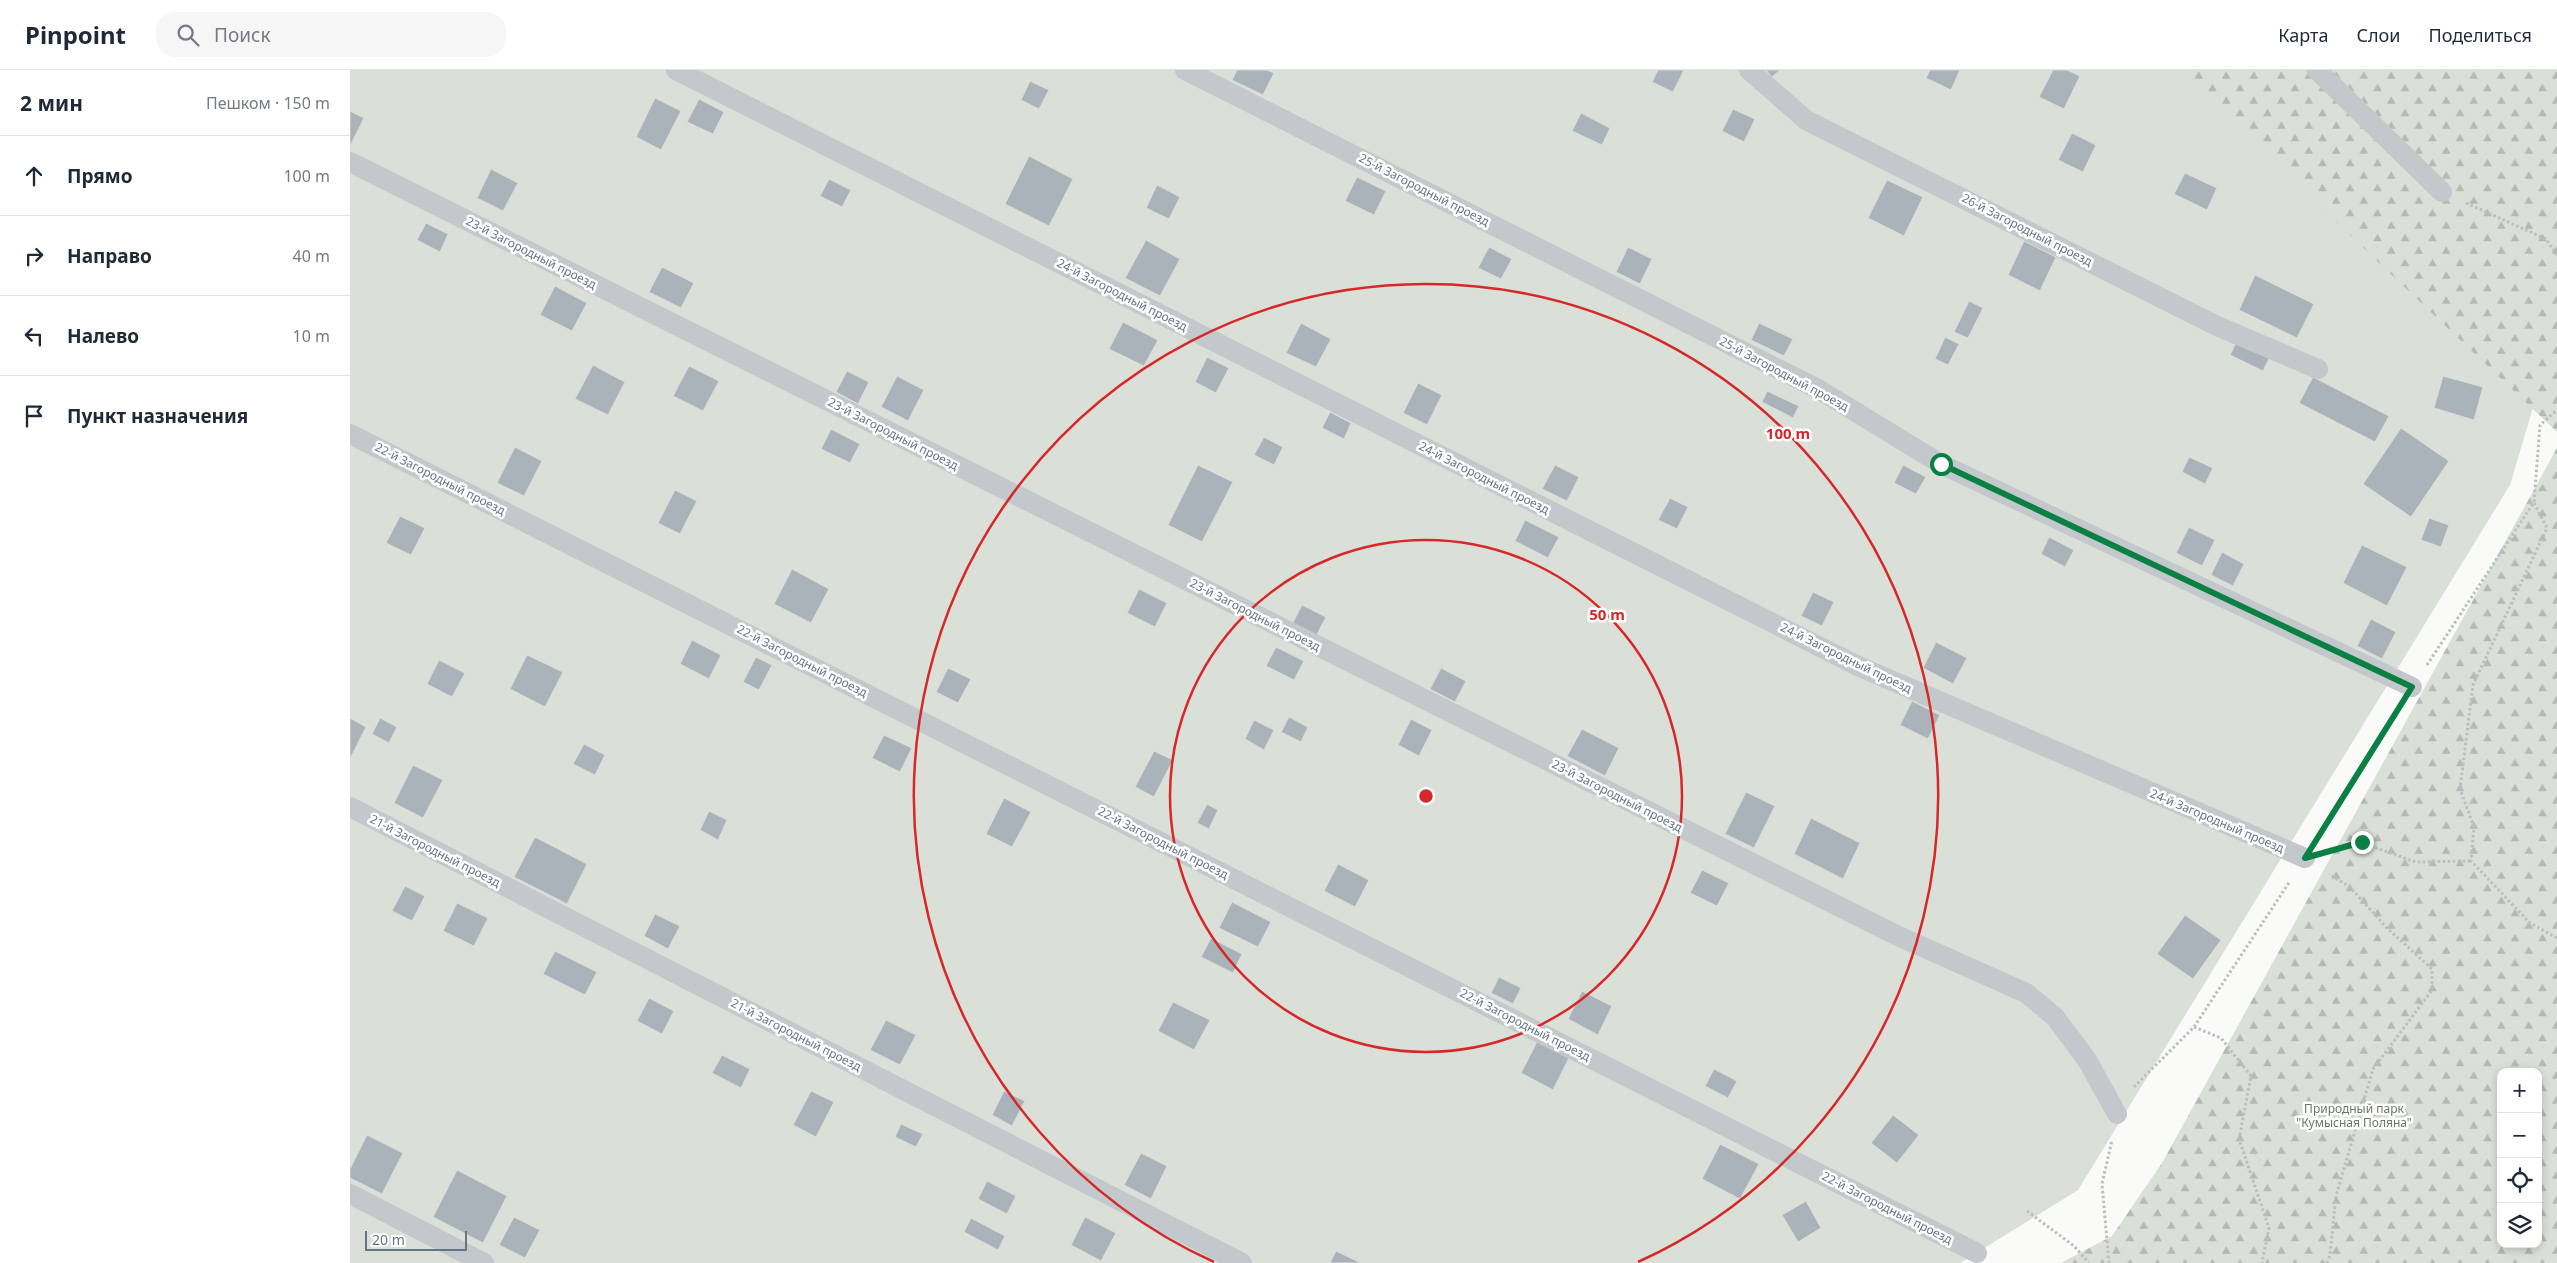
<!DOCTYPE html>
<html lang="ru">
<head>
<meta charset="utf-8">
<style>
  :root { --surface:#fff; --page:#f6f6f7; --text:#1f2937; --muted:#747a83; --line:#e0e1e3 }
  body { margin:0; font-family:"Noto Sans",sans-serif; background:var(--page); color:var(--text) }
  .controls { position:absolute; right:15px; bottom:15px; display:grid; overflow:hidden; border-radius:10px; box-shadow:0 2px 8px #0003 }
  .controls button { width:45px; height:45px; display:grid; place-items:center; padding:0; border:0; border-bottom:1px solid var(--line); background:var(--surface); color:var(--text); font:25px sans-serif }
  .scale { position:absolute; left:15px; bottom:12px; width:102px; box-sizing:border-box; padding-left:5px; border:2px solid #657683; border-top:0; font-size:14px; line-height:18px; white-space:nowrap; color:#657683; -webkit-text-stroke:4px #fff; paint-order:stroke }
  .stop { position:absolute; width:15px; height:15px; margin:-11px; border:4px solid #0b8043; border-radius:50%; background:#fff }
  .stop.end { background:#0b8043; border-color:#fff; box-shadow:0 1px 5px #0008 }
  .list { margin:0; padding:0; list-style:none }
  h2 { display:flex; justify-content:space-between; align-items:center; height:65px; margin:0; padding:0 20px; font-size:21px }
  h2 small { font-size:16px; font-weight:400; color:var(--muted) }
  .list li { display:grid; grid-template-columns:32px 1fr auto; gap:15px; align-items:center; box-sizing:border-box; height:80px; padding:0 20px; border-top:1px solid var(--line) }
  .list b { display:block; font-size:19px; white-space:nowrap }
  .list em { font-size:16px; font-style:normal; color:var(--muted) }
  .icon { flex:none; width:28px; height:28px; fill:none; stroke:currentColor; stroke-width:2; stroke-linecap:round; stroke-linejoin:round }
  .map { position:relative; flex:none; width:2207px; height:1193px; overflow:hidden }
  header { display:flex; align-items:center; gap:30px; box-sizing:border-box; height:70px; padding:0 25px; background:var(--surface); border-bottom:1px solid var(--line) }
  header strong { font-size:24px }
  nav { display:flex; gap:28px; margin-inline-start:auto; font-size:18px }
  .search { width:350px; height:45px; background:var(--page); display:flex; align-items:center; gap:12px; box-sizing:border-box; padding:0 18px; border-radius:20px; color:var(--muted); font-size:19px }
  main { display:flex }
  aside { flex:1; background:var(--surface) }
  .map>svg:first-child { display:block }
  .green { fill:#dadfd7 }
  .forest { fill:url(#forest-firs); fill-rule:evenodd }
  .building { fill:#aab3b9; stroke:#dcdcda }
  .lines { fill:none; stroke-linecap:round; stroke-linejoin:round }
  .path { stroke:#bbbfc2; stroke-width:3; stroke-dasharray:2.5 2.5; stroke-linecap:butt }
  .lane { stroke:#c3c8cc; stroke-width:20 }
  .route { stroke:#0b8043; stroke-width:6 }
  .ring { fill:none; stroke:#d62828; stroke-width:2.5 }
  .labels { text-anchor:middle; stroke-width:5; stroke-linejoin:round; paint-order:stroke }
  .street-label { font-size:12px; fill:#657683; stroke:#fff }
  .park-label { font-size:12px; fill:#687a64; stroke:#fff }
  .centre { fill:#d62828; stroke:#fff; stroke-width:2.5 }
  .ring-label { font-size:15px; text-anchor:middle; font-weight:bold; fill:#d62828; stroke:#fff; stroke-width:5; stroke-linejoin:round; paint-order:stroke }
</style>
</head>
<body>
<header>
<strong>Pinpoint</strong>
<div class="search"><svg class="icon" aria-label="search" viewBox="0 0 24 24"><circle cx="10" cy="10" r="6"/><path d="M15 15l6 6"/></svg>Поиск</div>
<nav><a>Карта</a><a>Слои</a><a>Поделиться</a></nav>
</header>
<main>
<aside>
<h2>2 мин<small>Пешком · 150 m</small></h2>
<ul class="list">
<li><svg class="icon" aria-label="ahead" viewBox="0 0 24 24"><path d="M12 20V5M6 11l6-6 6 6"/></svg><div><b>Прямо</b></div><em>100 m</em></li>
<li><svg class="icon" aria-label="right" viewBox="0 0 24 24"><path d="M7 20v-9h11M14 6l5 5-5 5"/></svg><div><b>Направо</b></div><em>40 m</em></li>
<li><svg class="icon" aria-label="left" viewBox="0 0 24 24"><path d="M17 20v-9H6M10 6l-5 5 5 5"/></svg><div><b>Налево</b></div><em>10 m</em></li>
<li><svg class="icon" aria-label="arrive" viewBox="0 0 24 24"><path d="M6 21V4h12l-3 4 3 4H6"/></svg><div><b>Пункт назначения</b></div></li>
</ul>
</aside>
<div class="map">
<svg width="2207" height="1193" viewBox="0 0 2207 1193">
  <defs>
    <pattern id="forest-firs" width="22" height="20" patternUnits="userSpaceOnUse" patternTransform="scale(1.25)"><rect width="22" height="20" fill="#dadfd7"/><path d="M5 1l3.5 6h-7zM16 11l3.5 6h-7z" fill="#b4b9b4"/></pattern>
  </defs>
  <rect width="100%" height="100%" fill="#fafaf8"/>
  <!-- green -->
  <path class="green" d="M0,0h1868l333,277 -41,138 -432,705 -118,73h-1610z"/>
  <!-- forest -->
  <g class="forest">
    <path d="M1826,0h381v362z"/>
    <path d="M2207,378v815h-496l51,-27 50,-73zM2151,1002h37v172h-37z"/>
  </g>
  <!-- building -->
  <g class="building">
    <path d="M887,0h30l7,3 -11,22 -31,-15z"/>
    <path d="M1308,0h26l-11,22 -21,-10z"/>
    <path d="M1416,0h14l-8,7z"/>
    <path d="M1580,0h30l-9,20 -25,-12z"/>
    <path d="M1703,0h14l13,6 -16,33 -25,-12z"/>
    <path d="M680,11l19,9 -10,19 -18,-9z"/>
    <path d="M305,28l26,13 -20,39 -25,-13z"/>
    <path d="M349,29l25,13 -11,22 -26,-12z"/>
    <path d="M1383,39l22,10 -11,23 -22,-11z"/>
    <path d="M0,41l14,7 -14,28z"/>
    <path d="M1231,43l29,15 -8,17 -30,-14z"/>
    <path d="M1722,63l24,12 -13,27 -25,-12z"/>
    <path d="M679,86l44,23 -24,47 -44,-22z"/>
    <path d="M141,99l27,14 -15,28 -26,-13z"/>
    <path d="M1835,103l32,15 -10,22 -33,-16z"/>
    <path d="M1007,107l29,14 -12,24 -29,-14z"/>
    <path d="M479,109l22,11 -9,17 -22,-11z"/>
    <path d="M1537,110l36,17 -19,39 -36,-18z"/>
    <path d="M807,115l23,12 -11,22 -23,-11z"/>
    <path d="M76,153l22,11 -8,18 -23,-12z"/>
    <path d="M796,170l34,19 -20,37 -35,-18z"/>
    <path d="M1674,171l32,16 -16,34 -32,-16z"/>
    <path d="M1139,177l23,12 -11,20 -23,-11z"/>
    <path d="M1278,177l24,12 -12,25 -24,-12z"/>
    <path d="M312,197l32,16 -13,25 -32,-16z"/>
    <path d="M1905,205l59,29 -17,34 -58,-28z"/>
    <path d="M205,216l32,17 -15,28 -32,-16z"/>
    <path d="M1619,231l14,7 -15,30 -14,-6z"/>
    <path d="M773,252l35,18 -14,26 -35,-17z"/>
    <path d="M951,253l30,16 -15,28 -30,-14z"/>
    <path d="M1409,253l34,16 -9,17 -33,-16z"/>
    <path d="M1595,267l14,7 -11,21 -13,-6z"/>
    <path d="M1887,271l33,16 -7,14 -33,-16z"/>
    <path d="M857,287l22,11 -13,25 -21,-11z"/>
    <path d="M243,295l32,17 -17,33 -33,-16z"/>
    <path d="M339,296l30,15 -16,30 -30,-15z"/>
    <path d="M497,301l22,11 -11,22 -22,-12z"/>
    <path d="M547,306l27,14 -16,31 -27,-14z"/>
    <path d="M2093,306l40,11 -9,33 -40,-12z"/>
    <path d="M1963,307l76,39 -14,26 -76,-39z"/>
    <path d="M1068,313l24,12 -15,30 -24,-12z"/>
    <path d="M1417,321l32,15 -6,12 -31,-16z"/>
    <path d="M980,342l21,11 -7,16 -22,-11z"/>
    <path d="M2051,358l48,33 -38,56 -48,-33z"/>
    <path d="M481,359l29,15 -10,19 -29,-14z"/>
    <path d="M914,367l19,10 -9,18 -20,-10z"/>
    <path d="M165,377l27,14 -18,35 -27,-13z"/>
    <path d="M1839,387l24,11 -8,16 -23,-12z"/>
    <path d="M848,395l35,17 -31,60 -34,-17z"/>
    <path d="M1205,395l24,12 -12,24 -25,-12z"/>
    <path d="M1553,395l23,12 -10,17 -22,-11z"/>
    <path d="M325,420l22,11 -17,33 -22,-11z"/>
    <path d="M1320,428l18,9 -11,22 -19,-9z"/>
    <path d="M50,446l25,12 -14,27 -25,-12z"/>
    <path d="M2079,448l20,7 -8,22 -20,-7z"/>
    <path d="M1175,450l34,17 -11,21 -33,-17z"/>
    <path d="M1839,457l26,13 -13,26 -26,-13z"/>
    <path d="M1699,467l25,13 -9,17 -24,-13z"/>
    <path d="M2012,475l45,22 -20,39 -44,-23z"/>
    <path d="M1872,482l22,12 -11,22 -22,-11z"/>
    <path d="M442,499l37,20 -18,34 -37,-19z"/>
    <path d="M789,519l28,14 -12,24 -28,-14z"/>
    <path d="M1463,522l21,10 -12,24 -21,-10z"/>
    <path d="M952,535l24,12 -12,23 -24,-12z"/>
    <path d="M2021,549l25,13 -14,27 -25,-13z"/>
    <path d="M342,570l29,15 -12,24 -29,-15z"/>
    <path d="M1586,572l31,16 -14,26 -30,-16z"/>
    <path d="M926,577l28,14 -10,19 -28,-14z"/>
    <path d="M177,585l36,17 -18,35 -35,-18z"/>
    <path d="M406,587l16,8 -13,25 -16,-8z"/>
    <path d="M89,590l26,13 -13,24 -25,-13z"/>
    <path d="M598,598l23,11 -13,24 -22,-11z"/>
    <path d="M1091,598l25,13 -11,21 -25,-13z"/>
    <path d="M1562,631l28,14 -12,24 -28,-14z"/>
    <path d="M939,647l19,10 -7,15 -20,-10z"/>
    <path d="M0,648l16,9 -16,32z"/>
    <path d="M30,648l17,9 -8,16 -17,-9z"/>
    <path d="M1061,649l21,11 -13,26 -21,-11z"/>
    <path d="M904,650l20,10 -10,20 -19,-11z"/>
    <path d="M1232,659l37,19 -14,28 -38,-20z"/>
    <path d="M534,665l28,13 -12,24 -28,-14z"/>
    <path d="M234,674l21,11 -10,20 -22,-11z"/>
    <path d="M804,681l19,9 -19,37 -19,-10z"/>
    <path d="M63,695l30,15 -20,38 -29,-15z"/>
    <path d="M1396,722l29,14 -21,42 -29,-14z"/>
    <path d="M654,728l27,14 -19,35 -26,-13z"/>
    <path d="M857,734l11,6 -9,19 -12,-6z"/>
    <path d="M359,741l18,9 -9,20 -18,-10z"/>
    <path d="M1461,748l49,25 -17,36 -49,-25z"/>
    <path d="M185,767l52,27 -20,40 -53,-27z"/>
    <path d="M988,794l31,16 -14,27 -31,-16z"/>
    <path d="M1352,800l27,13 -12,23 -27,-13z"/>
    <path d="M55,816l20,10 -13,25 -20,-10z"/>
    <path d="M882,832l39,20 -13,25 -39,-19z"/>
    <path d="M107,833l31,15 -14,28 -31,-15z"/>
    <path d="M305,844l25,12 -12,23 -24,-13z"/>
    <path d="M1835,845l36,25 -28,39 -36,-25z"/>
    <path d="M861,868l31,16 -9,19 -32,-16z"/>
    <path d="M205,881l42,21 -12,23 -42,-21z"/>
    <path d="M1149,907l22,11 -8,16 -22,-11z"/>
    <path d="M1232,921l30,15 -14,29 -30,-16z"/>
    <path d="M299,928l25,13 -12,23 -25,-13z"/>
    <path d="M823,932l37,18 -16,30 -36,-19z"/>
    <path d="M536,950l30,15 -16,30 -30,-15z"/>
    <path d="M1187,972l32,16 -16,32 -32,-17z"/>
    <path d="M372,985l28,14 -9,19 -29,-15z"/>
    <path d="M1364,999l23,12 -9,17 -23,-12z"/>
    <path d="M461,1021l23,11 -18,35 -23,-12z"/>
    <path d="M654,1021l21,10 -13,25 -20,-11z"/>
    <path d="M1543,1045l26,20 -22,28 -26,-20z"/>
    <path d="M551,1054l22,10 -7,13 -21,-10z"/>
    <path d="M17,1065l36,18 -21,41 -32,-16v-9z"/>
    <path d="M1370,1074l39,20 -19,35 -38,-20z"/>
    <path d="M791,1083l26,13 -16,33 -27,-14z"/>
    <path d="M107,1100l50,26 -24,47 -50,-26z"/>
    <path d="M637,1111l29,15 -9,18 -29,-15z"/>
    <path d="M1456,1131l15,27 -23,14 -16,-27z"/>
    <path d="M164,1147l26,13 -15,28 -26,-13z"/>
    <path d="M735,1147l31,16 -15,28 -30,-16z"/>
    <path d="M621,1148l34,18 -7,14 -34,-18z"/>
    <path d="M986,1181l25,12h-31z"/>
  </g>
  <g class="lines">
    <!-- path -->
    <g class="path">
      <path d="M2116,133l80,36 11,16"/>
      <path d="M2184,433l13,25 -74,157 -13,104 14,38 -3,34 59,62 27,15"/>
      <path d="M2077,595l107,-163 6,-77 17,-15"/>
      <path d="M1970,764l77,-124"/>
      <path d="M1982,781l30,-8 54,19 55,-1"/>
      <path d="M1844,957l27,11 30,38 -12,63 30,89 -7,35"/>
      <path d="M1784,1017l60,-60 96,-146"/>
      <path d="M1677,1141l47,35 15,17"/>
      <path d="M1759,1193l-7,-79 10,-44"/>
      <path d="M1977,1193l3,-8 6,-59 37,-127 59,-79v-21l-45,-41 -37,-41 -21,-13"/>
    </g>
    <!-- lane -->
    <g class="lane">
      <path d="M326,0l1184,597 445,191"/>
      <path d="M835,0l633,319 123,75 471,223"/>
      <path d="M1399,0l57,50 411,206 101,43"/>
      <path d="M1967,0l125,122"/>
      <path d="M0,92l1546,773 130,58 29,24 32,43 30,54"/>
      <path d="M0,364l1627,819"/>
      <path d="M0,737l892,456"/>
      <path d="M0,1124l134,69"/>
    </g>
  </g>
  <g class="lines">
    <!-- route -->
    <path class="route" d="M1591,394l471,223 -107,171 57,-16"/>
  </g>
  <!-- distance rings -->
  <g class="ring">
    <circle cx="1076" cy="726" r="256"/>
    <path d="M864 1192A512 512 0 1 1 1288 1192"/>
  </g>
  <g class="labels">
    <!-- street labels -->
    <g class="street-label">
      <text transform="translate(1074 120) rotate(27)" y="4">25-й Загородный проезд</text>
      <text transform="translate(1677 160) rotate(27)" y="4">26-й Загородный проезд</text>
      <text transform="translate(181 183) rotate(27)" y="4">23-й Загородный проезд</text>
      <text transform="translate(772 225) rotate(27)" y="4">24-й Загородный проезд</text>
      <text transform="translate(1434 304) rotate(28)" y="4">25-й Загородный проезд</text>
      <text transform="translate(543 364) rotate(27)" y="4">23-й Загородный проезд</text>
      <text transform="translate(1134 408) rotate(27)" y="4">24-й Загородный проезд</text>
      <text transform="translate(90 409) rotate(27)" y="4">22-й Загородный проезд</text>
      <text transform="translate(905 545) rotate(27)" y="4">23-й Загородный проезд</text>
      <text transform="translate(1496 588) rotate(26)" y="4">24-й Загородный проезд</text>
      <text transform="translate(452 591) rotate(27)" y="4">22-й Загородный проезд</text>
      <text transform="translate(1267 726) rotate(27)" y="4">23-й Загородный проезд</text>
      <text transform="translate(1867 751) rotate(23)" y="4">24-й Загородный проезд</text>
      <text transform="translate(813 773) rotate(27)" y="4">22-й Загородный проезд</text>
      <text transform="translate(85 781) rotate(27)" y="4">21-й Загородный проезд</text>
      <text transform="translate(1175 955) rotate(27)" y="4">22-й Загородный проезд</text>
      <text transform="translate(446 965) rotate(27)" y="4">21-й Загородный проезд</text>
      <text transform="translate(1537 1138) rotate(27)" y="4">22-й Загородный проезд</text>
    </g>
    <!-- park labels -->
    <g class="park-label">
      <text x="2004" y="1043">Природный парк<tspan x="2004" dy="14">"Кумысная Поляна"</tspan></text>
    </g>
  </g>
  <circle cx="1076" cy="726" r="8" class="centre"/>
  <g class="ring-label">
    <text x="1438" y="369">100 m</text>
    <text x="1257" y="550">50 m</text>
  </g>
</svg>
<div class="controls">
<button>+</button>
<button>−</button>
<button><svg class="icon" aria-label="locate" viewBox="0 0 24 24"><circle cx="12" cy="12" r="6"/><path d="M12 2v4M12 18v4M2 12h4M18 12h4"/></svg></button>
<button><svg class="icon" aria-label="layers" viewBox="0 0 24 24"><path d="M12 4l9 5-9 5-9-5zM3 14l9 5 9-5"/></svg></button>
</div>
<div class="scale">20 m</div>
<div class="stop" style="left:1591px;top:394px"></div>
<div class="stop end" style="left:2012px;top:772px"></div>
</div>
</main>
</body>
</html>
